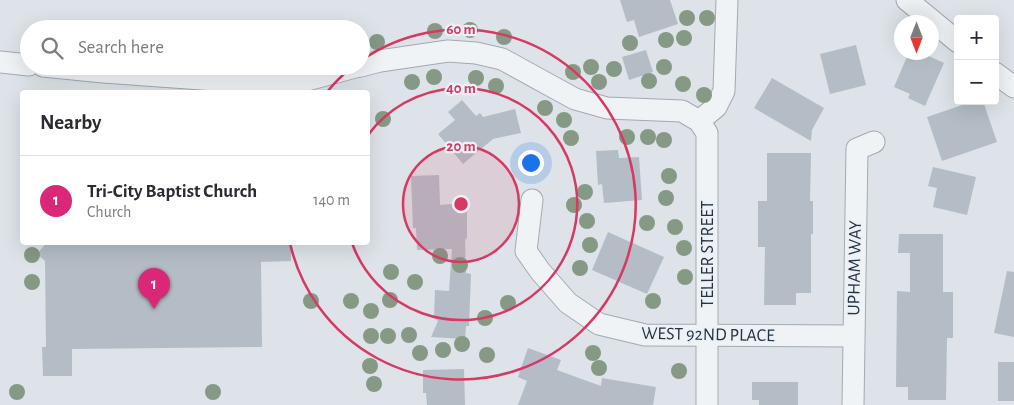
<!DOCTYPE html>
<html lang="en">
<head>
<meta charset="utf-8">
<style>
  :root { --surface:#fff; --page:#f2f2f3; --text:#2b2b33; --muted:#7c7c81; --line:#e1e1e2; --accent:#db2777 }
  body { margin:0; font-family:"Alegreya Sans",sans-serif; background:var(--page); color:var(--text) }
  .controls { position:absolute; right:15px; top:15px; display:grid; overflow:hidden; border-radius:5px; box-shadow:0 5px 20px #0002 }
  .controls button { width:45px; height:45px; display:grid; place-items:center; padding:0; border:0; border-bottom:1px solid var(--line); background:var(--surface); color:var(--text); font:25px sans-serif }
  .compass { position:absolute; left:894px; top:15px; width:45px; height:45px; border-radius:50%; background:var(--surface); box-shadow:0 5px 20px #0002; rotate:180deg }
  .you { position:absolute; left:530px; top:162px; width:18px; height:18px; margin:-12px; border:4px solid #fff; border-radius:50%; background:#1a73e8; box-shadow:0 0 0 8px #1a73e833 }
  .badge { display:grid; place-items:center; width:32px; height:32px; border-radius:50%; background:var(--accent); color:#fff; font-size:16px; font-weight:700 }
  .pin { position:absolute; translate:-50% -41px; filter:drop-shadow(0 1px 2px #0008) }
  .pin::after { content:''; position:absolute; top:26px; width:18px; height:15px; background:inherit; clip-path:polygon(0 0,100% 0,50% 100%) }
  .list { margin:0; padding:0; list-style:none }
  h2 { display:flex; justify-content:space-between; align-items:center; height:65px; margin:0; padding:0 20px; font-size:21px }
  h2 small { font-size:16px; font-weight:400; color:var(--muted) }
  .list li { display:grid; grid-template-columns:32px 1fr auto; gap:15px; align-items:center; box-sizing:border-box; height:90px; padding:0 20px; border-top:1px solid var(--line) }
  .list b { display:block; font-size:19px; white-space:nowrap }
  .list p { margin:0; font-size:16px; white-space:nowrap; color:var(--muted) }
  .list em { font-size:16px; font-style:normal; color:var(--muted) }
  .icon { flex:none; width:28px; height:28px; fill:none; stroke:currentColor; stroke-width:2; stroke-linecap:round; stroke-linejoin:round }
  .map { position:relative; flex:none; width:1014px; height:405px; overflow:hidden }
  .search { position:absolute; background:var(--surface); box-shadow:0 5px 20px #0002; left:20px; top:20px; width:350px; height:55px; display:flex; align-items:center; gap:12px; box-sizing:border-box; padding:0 18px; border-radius:28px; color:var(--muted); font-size:19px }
  .panel { position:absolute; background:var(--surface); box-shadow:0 5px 20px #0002; left:20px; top:90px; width:350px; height:155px; border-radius:5px }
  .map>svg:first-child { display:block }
  .building { fill:#b4bdc5 }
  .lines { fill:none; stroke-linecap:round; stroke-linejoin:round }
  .minor-casing { stroke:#a2aab2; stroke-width:23 }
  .minor { stroke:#f0f3f6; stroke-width:21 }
  .tree { fill:#869984 }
  .ring { fill:none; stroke:#d73864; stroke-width:2.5 }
  .labels { text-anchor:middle; stroke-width:4.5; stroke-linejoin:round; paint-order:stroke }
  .street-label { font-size:18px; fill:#253240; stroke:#ecf1f6 }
  .centre { fill:#d73864; stroke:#ecf1f6; stroke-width:2.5 }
  .ring-label { font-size:15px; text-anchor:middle; font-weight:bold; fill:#d73864; stroke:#ecf1f6; stroke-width:4.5; stroke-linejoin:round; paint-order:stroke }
</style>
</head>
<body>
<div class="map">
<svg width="1014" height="405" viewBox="0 0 1014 405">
  <rect width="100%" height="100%" fill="#dde3e8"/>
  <!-- building -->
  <g class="building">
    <path d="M620,0h50l8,24 -39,13 -5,-17 -7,2z"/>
    <path d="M856,45l10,40 -36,9 -10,-40z"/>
    <path d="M646,50l7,22 -24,8 -7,-23z"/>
    <path d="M909,52h11l24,11 -19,43 -17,-8 2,-4 -16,-7z"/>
    <path d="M772,78l52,30 -12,22 -1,11 -57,-33z"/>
    <path d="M462,100l14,16 4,-3 3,4 32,-8 6,24 -28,6 -30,25 -25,-30 17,-14 -7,-8z"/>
    <path d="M974,101h9l14,41 -55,19 -15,-44z"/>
    <path d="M618,150l1,8 20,-1 3,43 -38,3 -2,-19 -4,1 -2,-34z"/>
    <path d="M767,153h44l-1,48h3v33h-2v59h-15v12h-32l1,-58h-7v-46h9z"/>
    <path d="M933,167l43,10 -9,38 -34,-8 4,-19 -9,-2z"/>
    <path d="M439,175l1,30 12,-1 6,9 9,-1v26l-2,2 1,33 5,1 -2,52h-3l-1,13 -34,-2 7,-16 -4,-3 1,-28 14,1 3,-42 -35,1 -1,-22h-3l-2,-52z"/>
    <path d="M608,232l56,25 -17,37 -55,-24z"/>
    <path d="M899,234h44v58h10v46h-6l-1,62h-38v-13h-12l1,-96 13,1v-39h-12z"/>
    <path d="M47,242h244v19l-30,1 1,85 -190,2v27h-29l-1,-29h4l-1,-86 -8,-7z"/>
    <path d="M1007,271l7,1v65l-20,-4z"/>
    <path d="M528,348l33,12 -4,10 44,16 1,-8 54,9 -3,18h-135l9,-24 -9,-4z"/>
    <rect x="998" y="362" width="16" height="39"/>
    <path d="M464,369l1,36h-38l-1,-12h-3v-23z"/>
    <path d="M752,382h46v23h-39v-5h-7z"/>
  </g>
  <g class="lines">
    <defs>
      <g id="minor">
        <path d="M907,0l51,42"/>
        <path d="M0,62l29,3"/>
        <path d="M43,66l60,6 127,9 77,-1 52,-14"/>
        <path d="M361,66l19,-5 68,-10 28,2 26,6 73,40 32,9 75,3 17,10 8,12v272"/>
        <path d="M995,73l19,14"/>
        <path d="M699,121l17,-14 8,-16 3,-91"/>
        <path d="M532,200l-6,51 14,20 28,32 31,21 46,11 208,1"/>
        <path d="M853,405l4,-256 17,-7"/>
      </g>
    </defs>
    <!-- minor casing -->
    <use href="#minor" class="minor-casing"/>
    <!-- minor -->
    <use href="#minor" class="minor"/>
  </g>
  <!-- trees -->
  <g class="tree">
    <circle cx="687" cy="18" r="8"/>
    <circle cx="707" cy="18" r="8"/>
    <circle cx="470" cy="30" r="8"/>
    <circle cx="435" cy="31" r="8"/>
    <circle cx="504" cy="37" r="8"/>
    <circle cx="684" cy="38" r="8"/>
    <circle cx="666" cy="40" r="8"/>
    <circle cx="377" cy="42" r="8"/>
    <circle cx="630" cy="43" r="8"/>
    <circle cx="591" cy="67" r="8"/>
    <circle cx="664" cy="67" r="8"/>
    <circle cx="614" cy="69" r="8"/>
    <circle cx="573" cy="72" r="8"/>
    <circle cx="434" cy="77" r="8"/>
    <circle cx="476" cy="78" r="8"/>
    <circle cx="649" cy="81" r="8"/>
    <circle cx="412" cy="82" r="8"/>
    <circle cx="599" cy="82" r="8"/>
    <circle cx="683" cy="84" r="8"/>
    <circle cx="496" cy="86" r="8"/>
    <circle cx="704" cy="95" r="8"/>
    <circle cx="545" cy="108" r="8"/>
    <circle cx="383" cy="119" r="8"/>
    <circle cx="564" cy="120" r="8"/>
    <circle cx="627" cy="137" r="8"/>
    <circle cx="648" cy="137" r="8"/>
    <circle cx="571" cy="138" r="8"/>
    <circle cx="664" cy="140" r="8"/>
    <circle cx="669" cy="176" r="8"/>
    <circle cx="585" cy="192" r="8"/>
    <circle cx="666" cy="198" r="8"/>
    <circle cx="574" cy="205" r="8"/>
    <circle cx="587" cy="221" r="8"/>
    <circle cx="647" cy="223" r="8"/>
    <circle cx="675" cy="227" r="8"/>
    <circle cx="590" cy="245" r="8"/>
    <circle cx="684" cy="248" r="8"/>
    <circle cx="32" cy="255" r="8"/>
    <circle cx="440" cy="256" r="8"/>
    <circle cx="460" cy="265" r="8"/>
    <circle cx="580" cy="268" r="8"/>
    <circle cx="391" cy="272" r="8"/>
    <circle cx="685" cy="277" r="8"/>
    <circle cx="32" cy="282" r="8"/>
    <circle cx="415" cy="282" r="8"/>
    <circle cx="390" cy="300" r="8"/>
    <circle cx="311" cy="301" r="8"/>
    <circle cx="351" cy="301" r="8"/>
    <circle cx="653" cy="301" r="8"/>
    <circle cx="508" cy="303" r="8"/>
    <circle cx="371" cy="311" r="8"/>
    <circle cx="485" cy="318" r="8"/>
    <circle cx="409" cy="335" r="8"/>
    <circle cx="371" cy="336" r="8"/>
    <circle cx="388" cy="336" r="8"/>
    <circle cx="462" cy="344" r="8"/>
    <circle cx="443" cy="350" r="8"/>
    <circle cx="420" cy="353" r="8"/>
    <circle cx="593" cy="353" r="8"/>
    <circle cx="487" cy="355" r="8"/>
    <circle cx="370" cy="366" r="8"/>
    <circle cx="599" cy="368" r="8"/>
    <circle cx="679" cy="371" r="8"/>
    <circle cx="374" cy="384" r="8"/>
    <circle cx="17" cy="392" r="8"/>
    <circle cx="213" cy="392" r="8"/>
  </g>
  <!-- distance rings -->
  <circle cx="461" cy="204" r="58" fill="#d73864" fill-opacity=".12"/>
  <g class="ring">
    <circle cx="461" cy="204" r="58"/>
    <path d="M368 135A116 116 0 1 1 352 243"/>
    <path d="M327 92A175 175 0 0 1 352 67M362 60A175 175 0 1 1 290 243"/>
  </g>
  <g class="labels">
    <!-- street labels -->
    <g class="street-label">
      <text transform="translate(707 254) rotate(-90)" y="6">TELLER STREET</text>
      <text transform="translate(854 268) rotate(-89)" y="6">UPHAM WAY</text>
      <text transform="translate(708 334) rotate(1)" y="6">WEST 92ND PLACE</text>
    </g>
  </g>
  <circle cx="461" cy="204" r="8" class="centre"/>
  <g class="ring-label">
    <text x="461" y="34">60 m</text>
    <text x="461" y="93">40 m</text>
    <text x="461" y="151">20 m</text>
  </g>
</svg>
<div class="controls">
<button>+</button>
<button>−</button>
</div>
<svg class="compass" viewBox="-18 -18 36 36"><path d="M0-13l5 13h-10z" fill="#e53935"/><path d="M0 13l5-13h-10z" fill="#7c7c81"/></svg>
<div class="you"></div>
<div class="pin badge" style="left:154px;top:309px">1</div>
<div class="search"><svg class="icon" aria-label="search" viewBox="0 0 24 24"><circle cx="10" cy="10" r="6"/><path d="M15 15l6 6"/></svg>Search here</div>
<section class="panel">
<h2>Nearby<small></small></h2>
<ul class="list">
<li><span class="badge">1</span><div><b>Tri-City Baptist Church</b><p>Church</p></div><em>140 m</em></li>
</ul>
</section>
</div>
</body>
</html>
